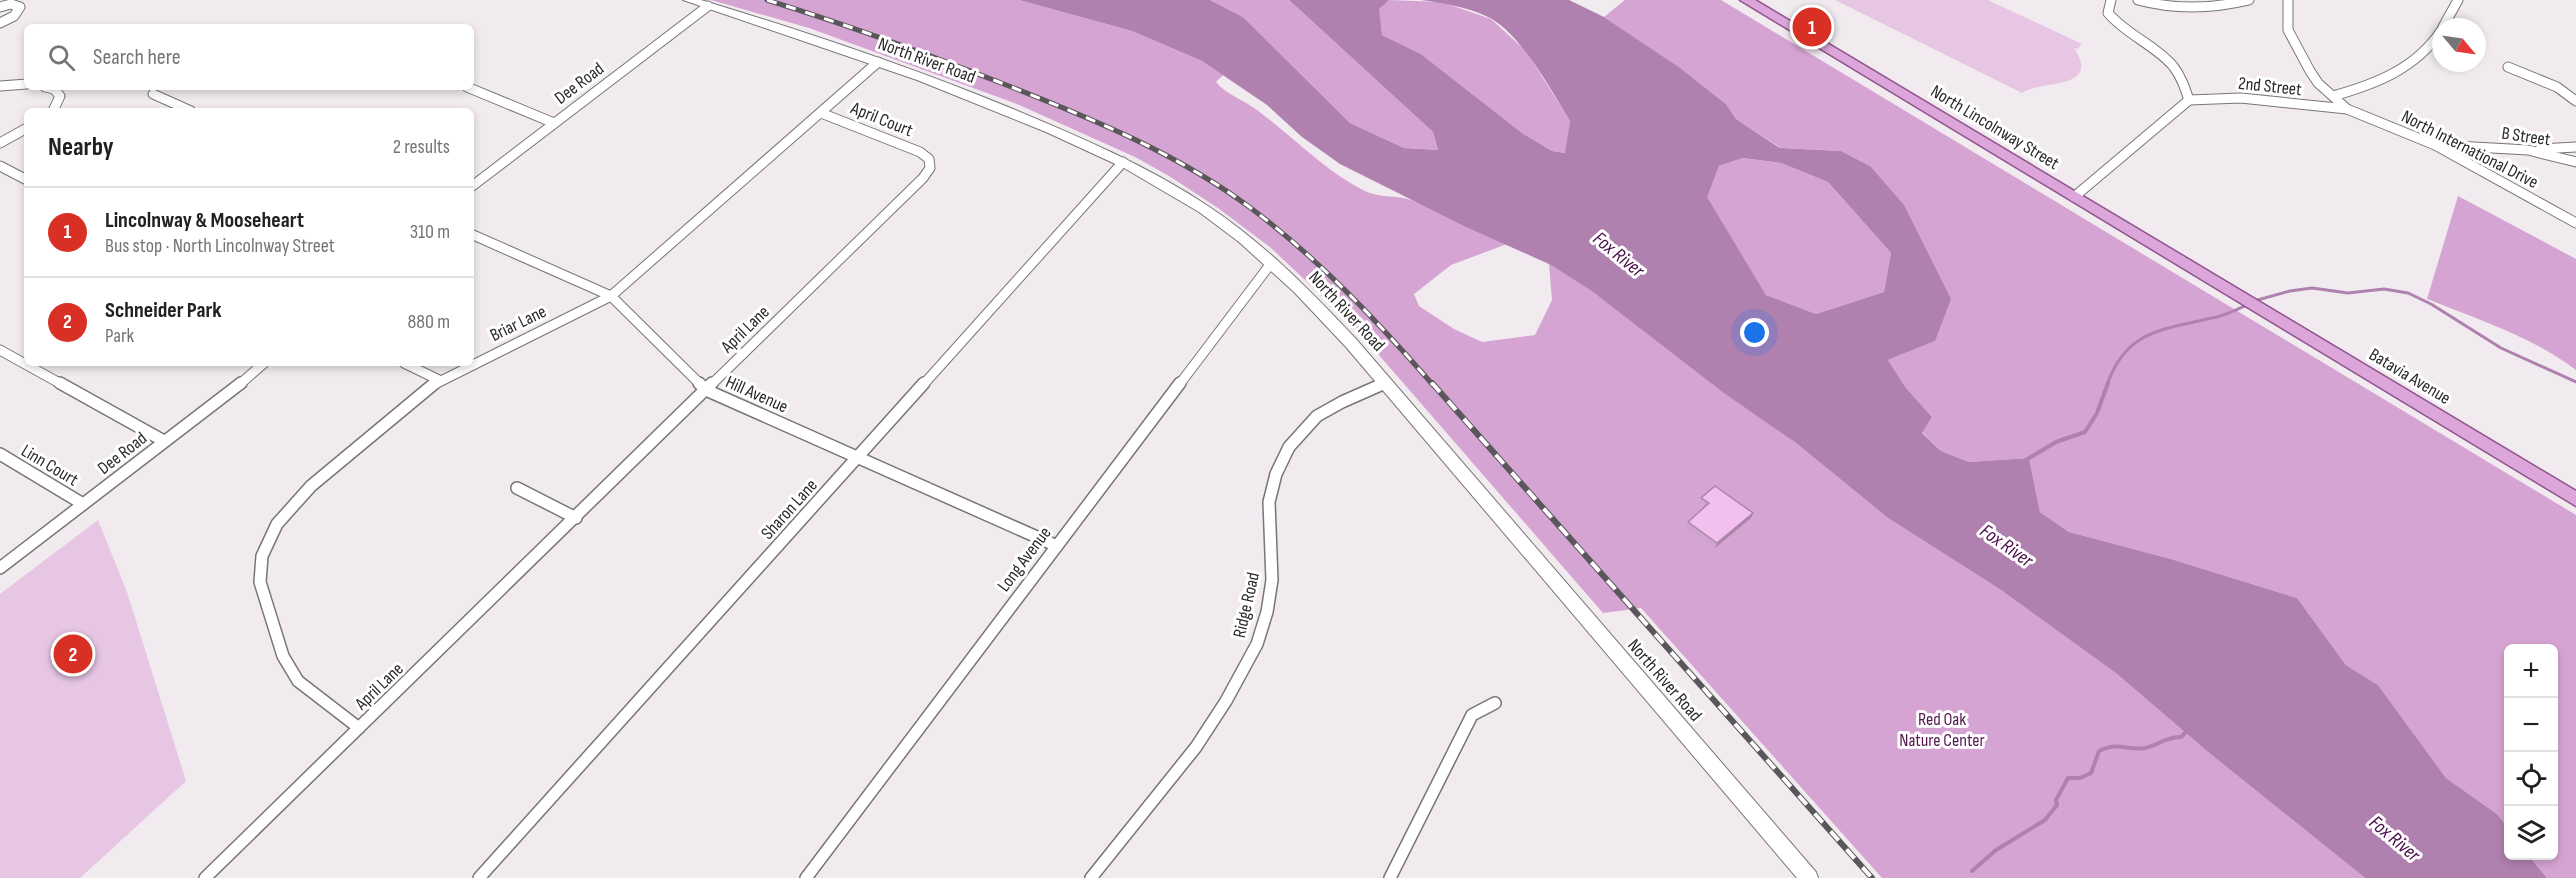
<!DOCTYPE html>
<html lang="en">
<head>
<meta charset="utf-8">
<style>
  :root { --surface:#fff; --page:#f2f2f2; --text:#202124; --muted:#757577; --line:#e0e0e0; --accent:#d93025 }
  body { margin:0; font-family:"Sofia Sans Condensed",sans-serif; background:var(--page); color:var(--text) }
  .controls { position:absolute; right:18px; bottom:18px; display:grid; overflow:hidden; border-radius:9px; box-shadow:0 3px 9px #0003 }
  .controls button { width:54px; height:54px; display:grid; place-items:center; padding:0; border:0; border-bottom:2px solid var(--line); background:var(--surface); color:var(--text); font:30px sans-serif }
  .compass { position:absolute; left:2432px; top:18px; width:54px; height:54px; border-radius:50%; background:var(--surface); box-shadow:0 3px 9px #0003; rotate:119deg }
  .you { position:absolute; left:1755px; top:333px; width:21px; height:21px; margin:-15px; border:4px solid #fff; border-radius:50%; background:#1a73e8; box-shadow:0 0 0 9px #1a73e833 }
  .badge { display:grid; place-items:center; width:39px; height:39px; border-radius:50%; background:var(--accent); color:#fff; font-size:20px; font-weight:700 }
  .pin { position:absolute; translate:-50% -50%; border:3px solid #fff; box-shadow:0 2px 6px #0006 }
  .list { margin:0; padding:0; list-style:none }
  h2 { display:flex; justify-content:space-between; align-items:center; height:78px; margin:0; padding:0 24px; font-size:26px }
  h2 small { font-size:20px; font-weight:400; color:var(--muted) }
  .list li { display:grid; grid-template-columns:39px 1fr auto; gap:18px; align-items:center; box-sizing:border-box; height:90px; padding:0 24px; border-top:2px solid var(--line) }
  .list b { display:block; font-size:22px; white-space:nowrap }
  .list p { margin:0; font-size:20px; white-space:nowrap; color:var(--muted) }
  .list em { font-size:20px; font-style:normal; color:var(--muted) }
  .icon { flex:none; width:33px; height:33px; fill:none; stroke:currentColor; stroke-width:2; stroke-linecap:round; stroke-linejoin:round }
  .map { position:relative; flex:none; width:2576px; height:878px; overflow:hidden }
  .search { position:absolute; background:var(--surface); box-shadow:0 3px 9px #0003; left:24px; top:24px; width:450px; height:66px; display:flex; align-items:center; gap:15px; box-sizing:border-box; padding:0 21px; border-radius:9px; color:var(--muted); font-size:22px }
  .panel { position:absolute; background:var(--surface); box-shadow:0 3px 9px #0003; left:24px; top:108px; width:450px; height:258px; border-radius:9px }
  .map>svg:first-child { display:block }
  .green { fill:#e7c6e4 }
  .forest { fill:#d6a4d3 }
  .water { fill:#b080ae; fill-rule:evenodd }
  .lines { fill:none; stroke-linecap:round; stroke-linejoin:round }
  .stream-far1 { stroke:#b080ae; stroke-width:3 }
  .stream { stroke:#b080ae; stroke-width:4 }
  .minor-far1-casing { stroke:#787478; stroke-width:11 }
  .minor-casing { stroke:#787478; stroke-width:14 }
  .secondary-casing { stroke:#787478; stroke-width:2 }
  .primary-casing { stroke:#8f538d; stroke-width:3 }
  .minor-far1 { stroke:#fff; stroke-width:9 }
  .minor { stroke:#fff; stroke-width:11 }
  .secondary { fill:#fff; fill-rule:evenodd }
  .primary { fill:#dca6da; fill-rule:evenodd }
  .rail-far1-casing { stroke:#595759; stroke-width:5 }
  .rail-casing { stroke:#595759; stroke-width:6 }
  .rail-far1 { stroke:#fff; stroke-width:3; stroke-dasharray:10; stroke-linecap:butt }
  .rail { stroke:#fff; stroke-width:4; stroke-dasharray:12; stroke-linecap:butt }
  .wall { fill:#d1a4ce }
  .shaded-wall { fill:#aa86a7 }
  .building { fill:#f3bfef; stroke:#aa86a7; stroke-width:1.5 }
  .labels { text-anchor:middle; stroke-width:6; stroke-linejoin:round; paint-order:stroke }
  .street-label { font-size:18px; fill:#2a292a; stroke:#fff }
  .park-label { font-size:18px; fill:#541853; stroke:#fff }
  .water-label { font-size:20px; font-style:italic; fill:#4b0f4b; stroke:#fff }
</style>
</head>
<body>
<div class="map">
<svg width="2576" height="878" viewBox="0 0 2576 878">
  <rect width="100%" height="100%" fill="#f1ebf0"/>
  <!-- green -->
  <g class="green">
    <path d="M1835,0h153l94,44 -5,5 -3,-1c29,43 -36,32 -52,45z"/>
    <path d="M98,520l29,72 59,189 -106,97h-80v-284z"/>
  </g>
  <!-- forest -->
  <g class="forest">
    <path d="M711,0h308l113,31 70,30 21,14 -7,7c9,12 28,18 41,28 34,25 71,64 110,82 14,6 30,3 44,8 33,13 63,30 96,44l-56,21 -37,29 5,12 35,23 28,13 53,-7 17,-35 -3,-36 44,28 203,151 92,75 113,72 116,84 91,78 157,126h-483l-241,-270 -38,5 -251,-289 -81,-76 -53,-40 -49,-32 -34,-19 -118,-53 -208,-76z"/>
    <path d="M1210,0h79l144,132 5,18 -34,-2 -54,-25 -107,-106z"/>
    <path d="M1389,0l53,2 49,17 35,32 44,70 -4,32 -14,-2 -30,-18 -101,-79 -39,-19 -4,-26z"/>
    <path d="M1625,0h96l855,515v363h-29l-18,-22h25v-208h-46v180l-11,-14 -51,-36 -68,-93 -32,-20 -49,-67 -126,-39 -102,-27 -29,-20 -11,-54 -60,4 -28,-11 -19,-19 10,-15 -26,-29 -18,-28 47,-19 -65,-175 -29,-15 -60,-3 -45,-29 -10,-15 -47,-37 -75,-50z"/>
    <path d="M1743,158l38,5 47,19 63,71 -7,39 -68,22 -50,-19 -60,-98 13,-31z"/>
    <path d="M2458,196l118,63v111c-43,-33 -99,-51 -149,-71z"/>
  </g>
  <!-- water -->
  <path class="water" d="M1019,0h191l33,17 107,106 54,25 34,2 -5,-18 -144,-132h100l-10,9 3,26 39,19 101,79 30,18 13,2 5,-32c-19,-31 -47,-83 -78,-102 -17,-10 -52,-17 -71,-19h148l35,17 75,50 47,37 10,15 44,29 61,3 29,15 34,39 47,94 -16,42 -47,19 18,28 26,29 -10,16 19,18 28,11 60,-4 11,54 29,20 102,27 126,39 49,67 32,20 68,93 51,36 11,14v28h21l18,22h-182l-157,-126 -91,-78 -116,-84 -113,-72 -92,-75 -72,-50 -131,-101 -44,-28 -85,-38 -124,-62 -38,-27 -35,-32 -65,-44 -70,-30zM1743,158l38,5 47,19 63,71 -7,39 -68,22 -50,-19 -59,-98 12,-31z"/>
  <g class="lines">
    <!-- stream-far1 -->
    <g class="stream-far1">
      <path d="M2254,301l36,-10 22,-3 36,5 36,-4 24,4 23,11 70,44 75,34"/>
      <path d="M2107,385c19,-55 55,-55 105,-67 12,-2 23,-8 35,-13"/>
    </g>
    <!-- stream -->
    <g class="stream">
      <path d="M2026,460l30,-18 29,-10 12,-19 11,-30"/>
      <path d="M1972,871l24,-21 49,-30 12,-15 -1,-5 12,-22h12l11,-5 8,-22c19,-10 28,0 46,-3 14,-3 20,-11 36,-11l4,-4"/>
    </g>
    <defs>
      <g id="minor-far1">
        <path d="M2111,0l-3,13c19,22 47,32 65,53 8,10 12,22 16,34"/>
        <path d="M2138,0c37,10 74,9 111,0"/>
        <path d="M2288,0v30l22,41 8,12 29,26 88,36 141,78"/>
        <path d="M0,7l11,-3 9,3 -6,9 -14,7"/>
        <path d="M2443,27l15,-27"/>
        <path d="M2508,67l49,20 19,14"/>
        <path d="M0,86l27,-2"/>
        <path d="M45,87l9,2 6,7 -7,15"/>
        <path d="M467,87l87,36"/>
        <path d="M153,94l38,17"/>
        <path d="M2333,96c43,-12 82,-27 108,-65"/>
        <path d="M2189,100l52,-2 106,11"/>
        <path d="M0,143l27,-15"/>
        <path d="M2438,145l90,5 48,12"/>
        <path d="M2540,149l36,-2"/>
        <path d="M0,166l27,14"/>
        <path d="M471,187l237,-181"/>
        <path d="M2074,197l115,-97"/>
        <path d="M471,234l140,62 90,89"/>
        <path d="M0,350l63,35"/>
        <path d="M404,363l35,17"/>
        <path d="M239,385l25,-22"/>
        <path d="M433,385l178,-89 267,-234"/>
        <path d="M711,385l212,-207 7,-10 -1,-9 -9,-7 -99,-39"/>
        <path d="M923,385l200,-223"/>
        <path d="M1179,385l93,-123"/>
        <path d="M1382,385l4,-2"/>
      </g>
      <g id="minor">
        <path d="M60,383l104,58"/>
        <path d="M699,383l7,7 351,156"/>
        <path d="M0,454l83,50"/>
        <path d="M517,488l59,30"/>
        <path d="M0,568l241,-185"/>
        <path d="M359,728l-61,-47 -15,-25 -23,-74 2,-26 15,-32 34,-38 124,-103"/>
        <path d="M205,878l507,-495"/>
        <path d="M479,878l445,-495"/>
        <path d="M806,878l374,-495"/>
        <path d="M1091,878l105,-131 30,-46 31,-57 10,-32 5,-32 -3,-78 7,-28 13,-27 28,-31 25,-14 43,-19"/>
        <path d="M1390,878l82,-163 23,-12"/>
      </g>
      <path id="secondary" d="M683,0h18c106,32 210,67 312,109 67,28 135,57 195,97 56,37 103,85 148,133l460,533 2,6h-21l-451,-531 -52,-55 -55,-50 -40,-30 -75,-44 -78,-36 -129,-52z"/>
      <path id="primary" d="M1740,0h15l821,491v15z"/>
    </defs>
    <!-- minor-far1 casing -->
    <use href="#minor-far1" class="minor-far1-casing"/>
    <!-- minor casing -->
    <use href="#minor" class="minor-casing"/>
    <!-- secondary casing -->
    <use href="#secondary" class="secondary-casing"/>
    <!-- primary casing -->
    <use href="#primary" class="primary-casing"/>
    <!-- minor-far1 -->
    <use href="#minor-far1" class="minor-far1"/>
    <!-- minor -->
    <use href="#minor" class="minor"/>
    <!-- secondary -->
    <use href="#secondary" class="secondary"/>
    <!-- primary -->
    <use href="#primary" class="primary"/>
    <defs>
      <path id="rail-far1" d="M767,0c84,26 166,56 247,88 83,33 166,67 238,121 68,51 125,112 181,176"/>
      <path id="rail" d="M1432,383l440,495"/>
    </defs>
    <!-- rail-far1 casing -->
    <use href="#rail-far1" class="rail-far1-casing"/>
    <!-- rail casing -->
    <use href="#rail" class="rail-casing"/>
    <!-- rail-far1 -->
    <use href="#rail-far1" class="rail-far1"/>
    <!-- rail -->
    <use href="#rail" class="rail"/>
  </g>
  <!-- wall -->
  <path class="wall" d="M1701,498l52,15 -2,5 -36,30 -29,-21 2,-5 17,-16 -6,-4z"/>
  <!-- shaded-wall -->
  <path class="shaded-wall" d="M1753,513l-2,5 -36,30 2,-5z"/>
  <!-- building -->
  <path class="building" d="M1715,486l38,27 -36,30 -29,-21 21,-19 -8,-5z"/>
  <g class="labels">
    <!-- street labels -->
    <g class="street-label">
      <text transform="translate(927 60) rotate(20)" y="6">North River Road</text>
      <text transform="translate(579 83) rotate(-37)" y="6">Dee Road</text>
      <text transform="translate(2270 86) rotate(6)" y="6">2nd Street</text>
      <text transform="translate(882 119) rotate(22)" y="6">April Court</text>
      <text transform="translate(1995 127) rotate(31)" y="6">North Lincolnway Street</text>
      <text transform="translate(2526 136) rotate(8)" y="6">B Street</text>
      <text transform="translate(2470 149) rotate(27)" y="6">North International Drive</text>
      <text transform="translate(1347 311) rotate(47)" y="6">North River Road</text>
      <text transform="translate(518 323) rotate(-26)" y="6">Briar Lane</text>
      <text transform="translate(745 329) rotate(-44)" y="6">April Lane</text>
      <text transform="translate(2410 376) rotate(31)" y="6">Batavia Avenue</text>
      <text transform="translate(757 394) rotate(24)" y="6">Hill Avenue</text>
      <text transform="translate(122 453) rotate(-38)" y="6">Dee Road</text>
      <text transform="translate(50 465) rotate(31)" y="6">Linn Court</text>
      <text transform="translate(789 509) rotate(-48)" y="6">Sharon Lane</text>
      <text transform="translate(1024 559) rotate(-53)" y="6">Long Avenue</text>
      <text transform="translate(1246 605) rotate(-77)" y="6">Ridge Road</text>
      <text transform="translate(1665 680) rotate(49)" y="6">North River Road</text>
      <text transform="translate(379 686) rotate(-44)" y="6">April Lane</text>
    </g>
    <!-- park labels -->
    <g class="park-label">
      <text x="1942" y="725">Red Oak<tspan x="1942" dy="21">Nature Center</tspan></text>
    </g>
    <!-- water labels -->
    <g class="water-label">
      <text transform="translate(1619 254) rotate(39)" y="7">Fox River</text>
      <text transform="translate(2007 545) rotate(35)" y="7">Fox River</text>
      <text transform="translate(2395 838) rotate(40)" y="7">Fox River</text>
    </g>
  </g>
</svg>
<div class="controls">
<button>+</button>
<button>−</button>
<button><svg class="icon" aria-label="locate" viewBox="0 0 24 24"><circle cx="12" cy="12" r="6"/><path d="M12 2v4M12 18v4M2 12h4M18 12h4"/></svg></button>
<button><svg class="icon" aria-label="layers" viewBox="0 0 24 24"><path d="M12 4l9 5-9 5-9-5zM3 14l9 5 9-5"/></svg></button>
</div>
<svg class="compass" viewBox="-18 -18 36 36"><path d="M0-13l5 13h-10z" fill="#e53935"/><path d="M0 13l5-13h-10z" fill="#757577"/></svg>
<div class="you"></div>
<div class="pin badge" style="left:1812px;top:27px">1</div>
<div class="pin badge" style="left:73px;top:654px">2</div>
<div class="search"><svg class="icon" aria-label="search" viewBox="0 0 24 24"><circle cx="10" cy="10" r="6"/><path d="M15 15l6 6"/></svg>Search here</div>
<section class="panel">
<h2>Nearby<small>2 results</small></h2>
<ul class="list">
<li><span class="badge">1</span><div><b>Lincolnway &amp; Mooseheart</b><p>Bus stop · North Lincolnway Street</p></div><em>310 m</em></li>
<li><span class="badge">2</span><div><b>Schneider Park</b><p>Park</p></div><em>880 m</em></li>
</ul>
</section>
</div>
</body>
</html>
